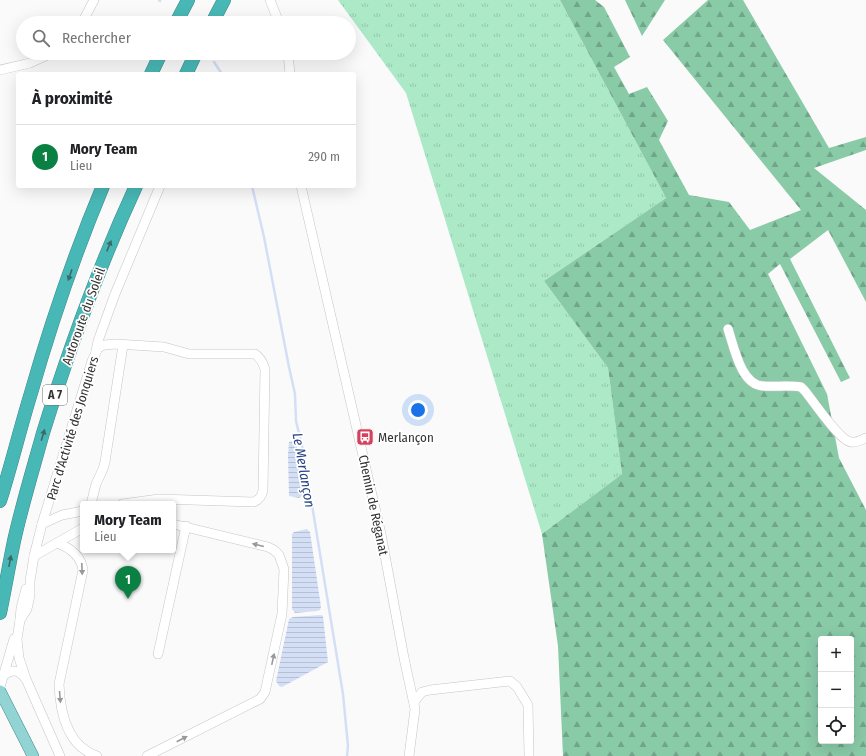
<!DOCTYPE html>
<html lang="fr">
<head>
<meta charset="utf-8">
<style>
  :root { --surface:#fff; --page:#f6f6f6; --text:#202124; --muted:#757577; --line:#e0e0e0; --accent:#0b8043 }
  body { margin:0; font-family:"Fira Sans Condensed",sans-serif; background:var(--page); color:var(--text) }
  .controls { position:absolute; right:12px; bottom:12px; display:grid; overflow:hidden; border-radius:4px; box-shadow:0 4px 16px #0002 }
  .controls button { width:36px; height:36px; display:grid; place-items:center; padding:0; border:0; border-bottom:1px solid var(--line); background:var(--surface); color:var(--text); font:20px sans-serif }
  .you { position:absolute; left:418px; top:410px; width:14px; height:14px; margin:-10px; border:3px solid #fff; border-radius:50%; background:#1a73e8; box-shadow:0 0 0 6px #1a73e833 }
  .badge { display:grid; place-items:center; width:26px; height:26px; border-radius:50%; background:var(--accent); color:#fff; font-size:13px; font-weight:700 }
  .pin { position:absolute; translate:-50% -33px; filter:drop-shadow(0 1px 2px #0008) }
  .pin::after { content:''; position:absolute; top:21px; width:14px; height:12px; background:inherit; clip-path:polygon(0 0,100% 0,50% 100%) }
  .popup { position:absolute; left:80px; top:501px; width:96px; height:52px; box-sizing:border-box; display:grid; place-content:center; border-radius:4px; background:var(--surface); filter:drop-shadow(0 1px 3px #0005); font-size:13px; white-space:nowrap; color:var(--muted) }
  .popup b { font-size:15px; color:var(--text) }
  .popup::after { content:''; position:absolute; left:50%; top:100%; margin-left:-8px; border:8px solid transparent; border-top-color:var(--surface) }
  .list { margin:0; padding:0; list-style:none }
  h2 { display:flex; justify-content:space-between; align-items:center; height:52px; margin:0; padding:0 16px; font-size:17px }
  h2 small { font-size:13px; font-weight:400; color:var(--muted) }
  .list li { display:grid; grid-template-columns:26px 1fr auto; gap:12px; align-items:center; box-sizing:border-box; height:64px; padding:0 16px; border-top:1px solid var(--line) }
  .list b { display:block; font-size:15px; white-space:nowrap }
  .list p { margin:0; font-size:13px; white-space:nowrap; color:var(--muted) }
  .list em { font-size:13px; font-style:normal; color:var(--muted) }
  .icon { flex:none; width:22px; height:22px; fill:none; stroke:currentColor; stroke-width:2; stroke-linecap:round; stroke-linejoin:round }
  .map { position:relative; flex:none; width:866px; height:756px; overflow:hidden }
  .search { position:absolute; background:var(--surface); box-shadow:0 4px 16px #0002; left:16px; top:16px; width:340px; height:44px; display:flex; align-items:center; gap:10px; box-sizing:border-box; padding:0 14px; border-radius:22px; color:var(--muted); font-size:15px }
  .panel { position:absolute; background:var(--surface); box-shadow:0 4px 16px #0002; left:16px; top:72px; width:340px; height:116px; border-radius:4px }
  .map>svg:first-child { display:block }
  .grass { fill:url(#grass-tufts) }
  .forest { fill:url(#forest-firs); fill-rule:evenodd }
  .water { fill:url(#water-rules) }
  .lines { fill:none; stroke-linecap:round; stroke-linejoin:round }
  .stream { stroke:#d4dff6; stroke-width:2.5 }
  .minor-casing { stroke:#c5c5c6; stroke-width:10 }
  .major-casing { stroke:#418988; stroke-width:12 }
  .highway-casing { stroke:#418988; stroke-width:14 }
  .minor { stroke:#fff; stroke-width:9 }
  .major { stroke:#91d4d3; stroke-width:11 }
  .highway { stroke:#48b8b6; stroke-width:13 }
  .oneway { fill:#3b6868 }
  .oneway2 { fill:#99999a }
  .labels { text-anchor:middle; stroke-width:3.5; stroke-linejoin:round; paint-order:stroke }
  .shield { fill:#fff; stroke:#707071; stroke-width:1 }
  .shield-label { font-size:12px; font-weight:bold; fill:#333334 }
  .street-label { font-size:13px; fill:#333334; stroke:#fff }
  .poi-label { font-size:13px; fill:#333334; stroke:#fff; text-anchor:start }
  .water-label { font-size:14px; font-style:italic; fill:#274484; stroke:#fff }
</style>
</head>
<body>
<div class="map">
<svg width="866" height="756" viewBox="0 0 866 756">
  <defs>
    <pattern id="grass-tufts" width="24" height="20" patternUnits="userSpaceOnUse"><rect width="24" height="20" fill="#ace9c7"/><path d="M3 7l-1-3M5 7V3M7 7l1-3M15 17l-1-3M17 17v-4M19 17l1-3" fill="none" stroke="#94c8ac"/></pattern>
    <pattern id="forest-firs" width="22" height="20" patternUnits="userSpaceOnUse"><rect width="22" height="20" fill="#89caa7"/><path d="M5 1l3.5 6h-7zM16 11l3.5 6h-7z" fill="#71a589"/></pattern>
    <pattern id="water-rules" width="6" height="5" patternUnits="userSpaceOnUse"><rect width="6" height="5" fill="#d4dff6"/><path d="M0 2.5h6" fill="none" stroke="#b6c0d4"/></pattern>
  </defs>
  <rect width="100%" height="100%" fill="#fafafb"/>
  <!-- grass -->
  <path class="grass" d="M338,0h222l106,198 -122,83 64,87 14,106 -80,60 -136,-441z"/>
  <!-- forest -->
  <g class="forest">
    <path d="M560,0h35l9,7 26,50 -16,10 15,27 18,-7 21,34 -9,19 30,55 40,7 21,28 51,-20 -138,-170 45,-40h35l86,148 37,-11v13l-52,18 52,42v92l-38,-72 -38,29 60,119 -9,4 -61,-118 -12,10 59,120 12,64 27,52v246h-303l-5,-110 -16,-112 80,-60 -14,-106 -64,-87 122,-83zM821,639h30v102h-30z"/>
    <path d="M625,0h40l-23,36z"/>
  </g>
  <!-- water -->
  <g class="water">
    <path d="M293,441l4,6 5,49 -3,2 -10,-2 -1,-41 1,-13z"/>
    <path d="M307,529l3,3 11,75 -1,3 -3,1 -22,2 -3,-4v-75l2,-2z"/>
    <path d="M321,615l2,1 5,46 -46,25 -3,-1 -3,-5 13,-62 4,-2z"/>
  </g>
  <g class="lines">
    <!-- stream -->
    <g class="stream">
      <path d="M159,0l1,1"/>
      <path d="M214,62l8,12"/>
      <path d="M252,186l12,51 25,130 6,27 1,27 7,29 40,244 5,52 -1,10"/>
    </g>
    <defs>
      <g id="minor">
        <path d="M270,0l9,23"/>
        <path d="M82,23l12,-23"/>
        <path d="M288,53l2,21"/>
        <path d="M0,70l30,-7 22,-10"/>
        <path d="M301,186l80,348 23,124 11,51 -6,47"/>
        <path d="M728,329c6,18 13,56 35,57 13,1 25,-1 38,1l4,4c8,10 35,50 46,51 5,1 10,-2 15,-4"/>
        <path d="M96,351l2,-10 17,-47 45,-108"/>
        <path d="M91,504l5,-20 7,-15 2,-7 18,-117"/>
        <path d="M42,524l20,-9 21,-4"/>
        <path d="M57,543c14,5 24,13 26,27l-24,114c1,28 8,62 38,72"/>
        <path d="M34,556l49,-28"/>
        <path d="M26,589l-5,19 -1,12 -3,19 2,19 7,21 34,77"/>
        <path d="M20,620l7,-11 3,-14v-14l4,-25 8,-32 50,-163 6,-13 6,-3 12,-1 48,3 25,7h66c6,4 8,9 10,15l-2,121c-1,6 -3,9 -9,12l-95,-3 -37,5"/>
        <path d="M158,654l28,-128"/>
        <path d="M3,676c9,-7 15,-7 22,2"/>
        <path d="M0,687l14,-48"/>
        <path d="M414,702l8,-10 8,-2 80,-9 7,6 11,18 1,51"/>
        <path d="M147,756l113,-57 5,-7 17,-78 2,-45 -5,-14 -5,-5 -6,-3 -95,-23"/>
      </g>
      <path id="major" d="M0,691l33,65"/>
      <g id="highway">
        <path d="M176,23l12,-23"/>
        <path d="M212,23l12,-23"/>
        <path d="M151,74l10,-21"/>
        <path d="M186,74l10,-21"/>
        <path d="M0,501c11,-35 20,-72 31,-108 20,-70 44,-140 72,-207"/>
        <path d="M0,613c5,-24 9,-48 14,-72 8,-36 19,-72 29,-108 26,-84 56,-167 93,-247"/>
      </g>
    </defs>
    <!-- minor casing -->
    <use href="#minor" class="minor-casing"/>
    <!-- major casing -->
    <use href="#major" class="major-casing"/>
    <!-- highway casing -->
    <use href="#highway" class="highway-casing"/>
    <!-- minor -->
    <use href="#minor" class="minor"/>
    <!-- major -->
    <use href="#major" class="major"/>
    <!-- highway -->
    <use href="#highway" class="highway"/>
  </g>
  <!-- one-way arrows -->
  <defs><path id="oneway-solid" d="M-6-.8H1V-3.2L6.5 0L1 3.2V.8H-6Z"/></defs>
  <g class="oneway">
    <use href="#oneway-solid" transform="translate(109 246) rotate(-68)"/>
    <use href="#oneway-solid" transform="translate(70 275) rotate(109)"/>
    <use href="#oneway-solid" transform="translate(43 435) rotate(-73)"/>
    <use href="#oneway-solid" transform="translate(10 561) rotate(-79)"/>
  </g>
  <g class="oneway2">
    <use href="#oneway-solid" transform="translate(258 545) rotate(-166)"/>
    <use href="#oneway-solid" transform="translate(82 569) rotate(88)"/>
    <use href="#oneway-solid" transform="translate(273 659) rotate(-78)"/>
    <use href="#oneway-solid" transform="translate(60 697) rotate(85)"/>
    <use href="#oneway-solid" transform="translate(182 739) rotate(-27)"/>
  </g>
  <!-- icons -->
  <defs>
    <symbol id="bus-square" viewBox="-11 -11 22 22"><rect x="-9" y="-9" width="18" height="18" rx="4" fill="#d2425d" stroke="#fff"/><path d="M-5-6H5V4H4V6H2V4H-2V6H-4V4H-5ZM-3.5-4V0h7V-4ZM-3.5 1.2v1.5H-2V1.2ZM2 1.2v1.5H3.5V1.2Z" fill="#fff"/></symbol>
  </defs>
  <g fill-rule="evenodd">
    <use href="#bus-square" x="355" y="427" width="20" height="20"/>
  </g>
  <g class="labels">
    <!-- shield labels -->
    <rect class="shield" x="43" y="385" width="24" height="20" rx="3"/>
    <g class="shield-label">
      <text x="55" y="399">A 7</text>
    </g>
    <!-- street labels -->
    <g class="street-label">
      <text transform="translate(83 316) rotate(-70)" y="5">Autoroute du Soleil</text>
      <text transform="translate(72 428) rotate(-73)" y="5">Parc d'Activité des Jonquiers</text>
      <text transform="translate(374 505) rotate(78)" y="5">Chemin de Réganat</text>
    </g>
    <!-- poi labels -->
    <g class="poi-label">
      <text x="378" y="442">Merlançon</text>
    </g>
    <!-- water labels -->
    <g class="water-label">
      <text transform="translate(304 470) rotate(80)" y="5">Le Merlançon</text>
    </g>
  </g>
</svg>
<div class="controls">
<button>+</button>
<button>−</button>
<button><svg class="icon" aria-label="locate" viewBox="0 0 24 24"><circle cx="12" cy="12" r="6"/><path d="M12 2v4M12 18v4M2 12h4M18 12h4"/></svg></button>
</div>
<div class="you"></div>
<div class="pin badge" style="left:128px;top:599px">1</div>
<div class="popup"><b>Mory Team</b>Lieu</div>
<div class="search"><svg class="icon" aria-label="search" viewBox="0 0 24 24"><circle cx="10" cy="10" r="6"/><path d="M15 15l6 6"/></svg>Rechercher</div>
<section class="panel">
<h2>À proximité<small></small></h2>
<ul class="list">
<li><span class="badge">1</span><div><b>Mory Team</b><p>Lieu</p></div><em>290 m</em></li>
</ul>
</section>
</div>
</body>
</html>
